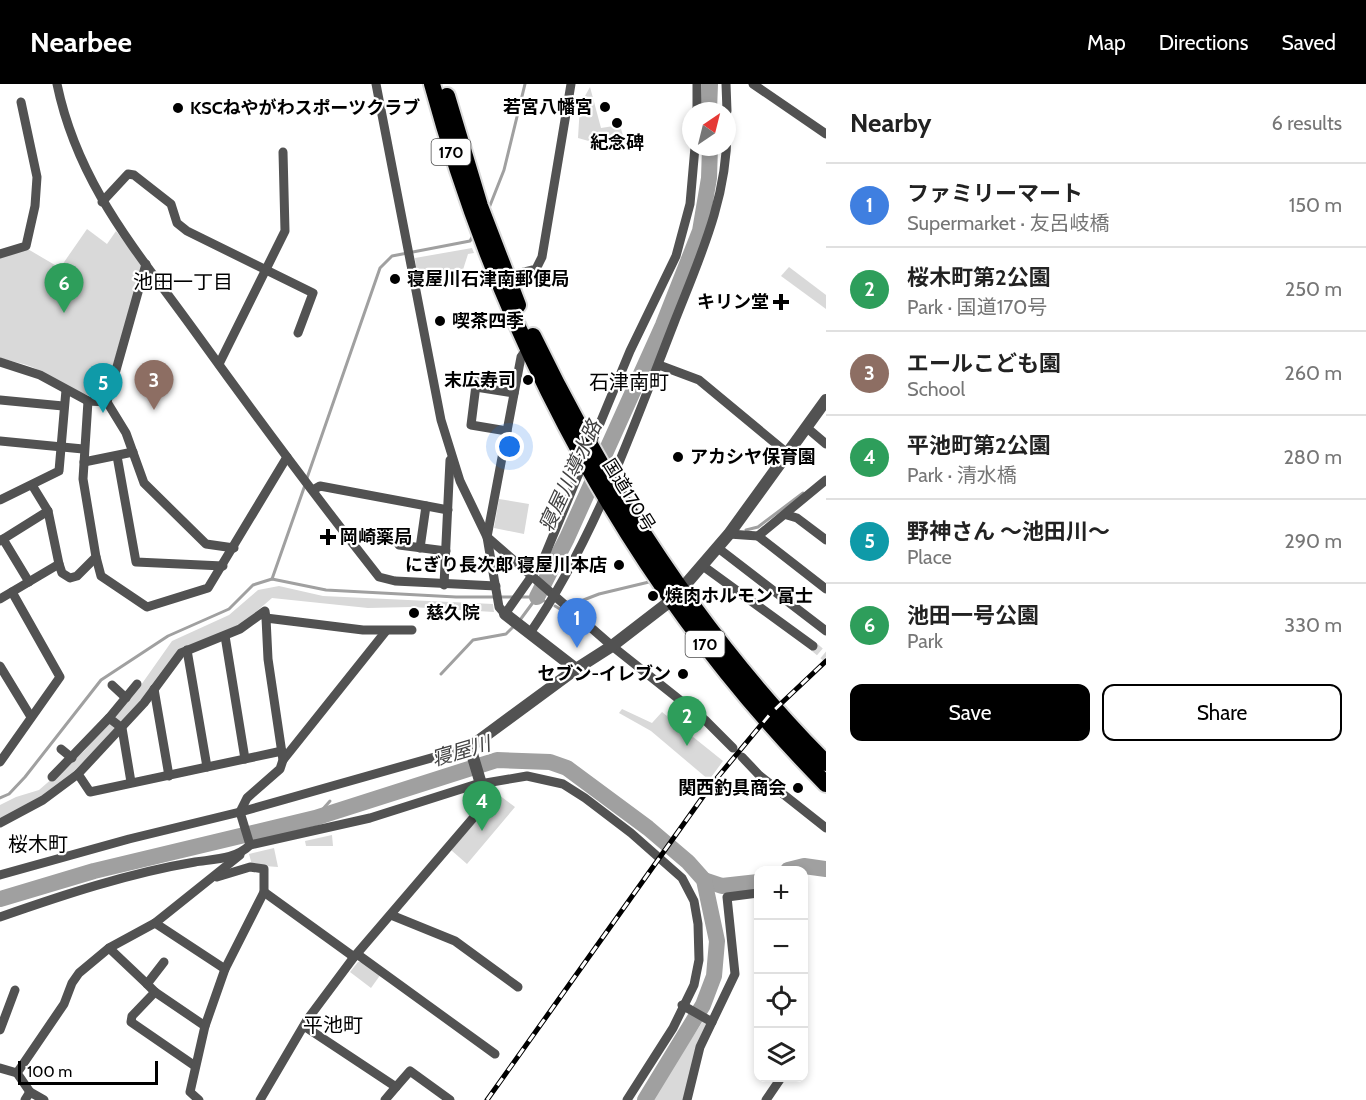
<!DOCTYPE html>
<html lang="en">
<head>
<meta charset="utf-8">
<style>
  :root { --surface:#fff; --page:#f2f2f2; --text:#222; --muted:#767676; --line:#e0e0e0; --accent:#000 }
  body { margin:0; font-family:Cabin,"Noto Sans JP",sans-serif; background:var(--page); color:var(--text) }
  .controls { position:absolute; right:18px; bottom:18px; display:grid; overflow:hidden; border-radius:12px; box-shadow:0 3px 9px #0003 }
  .controls button { width:54px; height:54px; display:grid; place-items:center; padding:0; border:0; border-bottom:2px solid var(--line); background:var(--surface); color:var(--text); font:30px sans-serif }
  .compass { position:absolute; left:682px; top:18px; width:54px; height:54px; border-radius:50%; background:var(--surface); box-shadow:0 3px 9px #0003; rotate:35deg }
  .scale { position:absolute; left:18px; bottom:15px; width:140px; box-sizing:border-box; padding-left:6px; border:3px solid #000; border-top:0; font-size:16px; line-height:21px; white-space:nowrap; color:#000; -webkit-text-stroke:4px #fff; paint-order:stroke }
  .you { position:absolute; left:510px; top:363px; width:21px; height:21px; margin:-15px; border:4px solid #fff; border-radius:50%; background:#1a73e8; box-shadow:0 0 0 9px #1a73e833 }
  .badge { display:grid; place-items:center; width:39px; height:39px; border-radius:50%; background:var(--accent); color:#fff; font-size:20px; font-weight:700 }
  .pin { position:absolute; translate:-50% -50px; filter:drop-shadow(0 2px 3px #0008) }
  .pin::after { content:''; position:absolute; top:32px; width:21px; height:18px; background:inherit; clip-path:polygon(0 0,100% 0,50% 100%) }
  .list { margin:0; padding:0; list-style:none }
  h2 { display:flex; justify-content:space-between; align-items:center; height:78px; margin:0; padding:0 24px; font-size:26px }
  h2 small { font-size:20px; font-weight:400; color:var(--muted) }
  .list li { display:grid; grid-template-columns:39px 1fr auto; gap:18px; align-items:center; box-sizing:border-box; height:84px; padding:0 24px; border-top:2px solid var(--line) }
  .list b { display:block; font-size:22px; white-space:nowrap }
  .list p { margin:0; font-size:20px; white-space:nowrap; color:var(--muted) }
  .list em { font-size:20px; font-style:normal; color:var(--muted) }
  .actions { display:flex; gap:12px; padding:18px 24px }
  .actions a { flex:1; padding:14px 0; border:2px solid var(--accent); border-radius:12px; text-align:center; font-size:21px; color:var(--accent) }
  .actions .main { background:var(--accent); color:#fff }
  .icon { flex:none; width:33px; height:33px; fill:none; stroke:currentColor; stroke-width:2; stroke-linecap:round; stroke-linejoin:round }
  .map { position:relative; flex:none; width:826px; height:1016px; overflow:hidden }
  header { display:flex; align-items:center; gap:36px; box-sizing:border-box; height:84px; padding:0 30px; background:var(--accent); color:#fff }
  header strong { font-size:28px }
  nav { display:flex; gap:33px; margin-inline-start:auto; font-size:21px }
  main { display:flex }
  aside { flex:1; background:var(--surface) }
  .map>svg:first-child { display:block }
  .green { fill:#d9d9d9 }
  .lines { fill:none; stroke-linecap:round; stroke-linejoin:round }
  .stream { stroke:#a0a0a0; stroke-width:3 }
  .river { stroke:#a0a0a0; stroke-width:16 }
  .minor-tunnel { stroke:#d9d9d9; stroke-width:9; stroke-dasharray:9 4.5; stroke-linecap:butt }
  .trunk-casing { stroke:#dbdbdb; stroke-width:20 }
  .minor { stroke:#525252; stroke-width:9 }
  .tertiary { stroke:#525252; stroke-width:12 }
  .trunk { stroke:#000; stroke-width:16 }
  .rail-casing { stroke:#000; stroke-width:5 }
  .rail { stroke:#fff; stroke-width:3; stroke-dasharray:9; stroke-linecap:butt }
  .poi-dot { fill:#000; stroke:#fff; stroke-width:2 }
  .labels { text-anchor:middle; stroke-width:4.5; stroke-linejoin:round; paint-order:stroke }
  .shield { fill:#fff; stroke:#4c4c4c; stroke-width:1.5 }
  .shield-label { font-size:16px; font-weight:bold; fill:#000 }
  .poi-label { font-size:18px; font-weight:bold; fill:#000; stroke:#fff; text-anchor:start }
  .street-label { font-size:18px; fill:#000; stroke:#fff }
  .neighbourhood-label { font-size:20px; fill:#000; stroke:#fff }
  .water-label { font-size:20px; font-style:italic; fill:#414141; stroke:#fff }
</style>
</head>
<body>
<header>
<strong>Nearbee</strong>
<nav><a>Map</a><a>Directions</a><a>Saved</a></nav>
</header>
<main>
<div class="map">
<svg width="826" height="1016" viewBox="0 0 826 1016">
  <rect width="100%" height="100%" fill="#fff"/>
  <!-- green -->
  <g class="green">
    <path d="M590,3l11,41 19,-3 5,18 -15,4 -32,-9 2,-33z"/>
    <path d="M87,145l20,15 9,-13 26,34 -37,128c-23,11 -53,-18 -73,-26 -10,-4 -22,-6 -32,-9v-102l26,-8 34,20z"/>
    <path d="M472,164l2,5 -6,1 -7,22 -44,-1 -2,-17z"/>
    <path d="M789,183l37,28v14l-45,-33z"/>
    <path d="M499,415l30,5 -5,30 -30,-6z"/>
    <path d="M279,502l44,10 170,8 1,8 -83,-5 -43,1 -96,-10 -30,26 -53,22 -98,112 -48,40 -43,22v-15l16,-8 23,-7 45,-39 57,-66 31,-44 57,-26 29,-25z"/>
    <path d="M622,625l30,14 10,-11 61,49 -14,19 -58,-49 -32,-18z"/>
    <path d="M491,705l24,18 -48,57 -16,-14 34,-39 2,-18z"/>
    <path d="M332,751l1,11h-27l-1,-5z"/>
    <path d="M274,764l4,19 -26,-2 -3,-11z"/>
    <path d="M358,878h4l19,12 -10,14 -21,-16z"/>
    <path d="M705,934l7,4 -27,78h-34z"/>
  </g>
  <g class="lines">
    <!-- stream -->
    <g class="stream">
      <path d="M489,124l15,-38 21,-86"/>
      <path d="M307,394l73,-210 12,-12 78,-15 5,-9"/>
      <path d="M746,446l12,-3 45,-34"/>
      <path d="M272,495l33,-94"/>
      <path d="M555,522l5,3 39,-15 50,-12"/>
      <path d="M520,536l17,-23"/>
      <path d="M441,590l32,-34 33,-6 9,-9"/>
      <path d="M0,714l9,-4 16,-17 76,-97 67,-44 61,-27 24,-24 19,-6 54,11 130,7h81l9,5"/>
      <path d="M315,734l15,-17"/>
    </g>
    <!-- river -->
    <g class="river">
      <path d="M709,27l1,-27"/>
      <path d="M537,513l30,-59 96,-213 37,-94 9,-53 1,-31"/>
      <path d="M788,786l16,-4 22,3"/>
      <path d="M704,796l18,6 36,-4"/>
      <path d="M0,815l94,-28 221,-53 182,-58 53,2 17,6 81,60 40,34 16,18 13,61 -3,35 -11,29 -58,95"/>
    </g>
    <!-- minor-tunnel -->
    <path class="minor-tunnel" d="M813,562l13,11"/>
    <defs>
      <g id="trunk">
        <path d="M432,0c71,261 203,507 394,700"/>
        <path d="M447,12l33,110 38,99"/>
        <path d="M533,252c76,157 170,303 293,427"/>
      </g>
    </defs>
    <!-- trunk casing -->
    <use href="#trunk" class="trunk-casing"/>
    <!-- minor -->
    <g class="minor">
      <path d="M57,0c21,101 80,167 139,249 59,82 120,164 183,244l16,4 101,5"/>
      <path d="M376,0l65,336 19,61 27,56 12,70 6,7 38,-54 41,-99"/>
      <path d="M726,0l1,27"/>
      <path d="M753,0l73,50"/>
      <path d="M697,27v-27"/>
      <path d="M102,118l26,-28 6,1 37,29 6,19 10,8 126,62 -15,40"/>
      <path d="M0,170l26,-8 9,-40 2,-29 -16,-75"/>
      <path d="M503,193l33,-8 6,-12 29,-173"/>
      <path d="M529,262l-8,11 -34,180 125,109 93,74 28,28"/>
      <path d="M0,278l40,13 48,26 19,1 19,31 18,50 62,61 28,4"/>
      <path d="M219,280l66,-133 -2,-79"/>
      <path d="M659,281l40,15 88,73"/>
      <path d="M477,293l-6,48 36,6"/>
      <path d="M476,303l38,6"/>
      <path d="M0,316l63,6"/>
      <path d="M107,318l39,-138"/>
      <path d="M806,343l20,17"/>
      <path d="M0,357l83,8"/>
      <path d="M591,361l39,-94 46,-95 14,-52 5,-57"/>
      <path d="M117,372l19,106 87,4"/>
      <path d="M84,378l49,-10"/>
      <path d="M32,401l16,26 11,53"/>
      <path d="M313,406l7,-4 128,24"/>
      <path d="M0,416l59,-29 7,-81"/>
      <path d="M787,431l10,3 29,22"/>
      <path d="M729,450l29,2 68,-56"/>
      <path d="M758,452l68,53"/>
      <path d="M3,455l26,43"/>
      <path d="M0,457l48,-30"/>
      <path d="M399,461l47,6"/>
      <path d="M420,464l6,-42"/>
      <path d="M718,464l108,83"/>
      <path d="M96,473l5,19 46,31 61,-19 79,-131"/>
      <path d="M703,482l110,80"/>
      <path d="M444,501l6,-125"/>
      <path d="M0,515l59,-35 3,9 8,5 7,-2 19,-19 -13,-78 5,-78"/>
      <path d="M266,534l-1,-7 -25,18 -59,24 -37,50 -66,71 12,18 192,-41"/>
      <path d="M530,549c64,-93 103,-205 144,-310 25,-64 54,-125 53,-196"/>
      <path d="M225,552l20,123"/>
      <path d="M187,566l20,117"/>
      <path d="M0,582l31,51"/>
      <path d="M112,601l14,13"/>
      <path d="M154,605l15,87"/>
      <path d="M109,634l28,-34"/>
      <path d="M61,665l11,9"/>
      <path d="M742,673l17,18 67,53"/>
      <path d="M283,676l103,-129"/>
      <path d="M0,678l60,-85 -48,-85"/>
      <path d="M52,693l57,-59 13,10 9,54"/>
      <path d="M0,739l43,-23 35,-26"/>
      <path d="M250,761l-10,-33 7,-14 33,-29 3,-9 -15,-101 -2,-41 97,12h49"/>
      <path d="M0,791l129,-36 115,-28 226,-64"/>
      <path d="M264,808l90,65"/>
      <path d="M391,831l64,26 63,46"/>
      <path d="M0,833c63,-22 129,-44 195,-55 20,-3 41,-3 55,-17l120,-27 104,-33 53,-9 36,8 22,14 46,35 51,45 12,23 4,23 1,36 -5,25 -21,43 -46,72"/>
      <path d="M155,839l70,46"/>
      <path d="M109,864l38,36 17,-22"/>
      <path d="M357,870l138,100"/>
      <path d="M147,900l8,8 -23,24 -1,6 64,44"/>
      <path d="M155,908l50,34"/>
      <path d="M682,921l30,17"/>
      <path d="M304,942l92,61 14,-16 40,29"/>
      <path d="M0,946l15,-40"/>
      <path d="M0,984l17,5"/>
      <path d="M30,1008l-13,-19 47,-69 8,-21 7,-10 30,-25 46,-25 85,-68"/>
      <path d="M25,1016l5,-8 14,8"/>
      <path d="M199,1016l-9,-8 15,-66 20,-57 39,-77v-23l-14,-2 -33,10"/>
      <path d="M260,1016l47,-80 47,-63 126,-147 1,-26"/>
      <path d="M385,1016l11,-13"/>
      <path d="M687,1016l13,-53 35,-73 -8,-77 31,-4"/>
      <path d="M766,1016l15,-22"/>
    </g>
    <!-- tertiary -->
    <g class="tertiary">
      <path d="M505,530l71,55"/>
      <path d="M481,700l-11,-37 106,-78 36,-23 61,-47 56,-65 97,-134"/>
    </g>
    <!-- trunk -->
    <use href="#trunk" class="trunk"/>
    <defs>
      <path id="rail" d="M487,1016l225,-316 59,-71 55,-52"/>
    </defs>
    <!-- rail casing -->
    <use href="#rail" class="rail-casing"/>
    <!-- rail -->
    <use href="#rail" class="rail"/>
  </g>
  <!-- markers -->
  <g class="poi-dot">
    <circle cx="605" cy="23" r="6"/>
    <circle cx="178" cy="24" r="6"/>
    <circle cx="617" cy="39" r="6"/>
    <circle cx="395" cy="195" r="6"/>
    <path d="M778 209h6v6h6v6h-6v6h-6v-6h-6v-6h6z"/>
    <circle cx="440" cy="237" r="6"/>
    <circle cx="528" cy="296" r="6"/>
    <circle cx="678" cy="373" r="6"/>
    <path d="M325 444h6v6h6v6h-6v6h-6v-6h-6v-6h6z"/>
    <circle cx="619" cy="481" r="6"/>
    <circle cx="653" cy="512" r="6"/>
    <circle cx="414" cy="529" r="6"/>
    <circle cx="683" cy="590" r="6"/>
    <circle cx="798" cy="704" r="6"/>
  </g>
  <g class="labels">
    <!-- shield labels -->
    <g class="shield">
      <rect x="431.5" y="55" width="39" height="26" rx="4.5"/>
      <rect x="685.5" y="547" width="39" height="26" rx="4.5"/>
    </g>
    <g class="shield-label">
      <text x="451" y="74">170</text>
      <text x="705" y="566">170</text>
    </g>
    <!-- poi labels -->
    <g class="poi-label">
      <text x="593" y="29" text-anchor="end">若宮八幡宮</text>
      <text x="190" y="30">KSCねやがわスポーツクラブ</text>
      <text x="617" y="65" text-anchor="middle">紀念碑</text>
      <text x="407" y="201">寝屋川石津南郵便局</text>
      <text x="769" y="224" text-anchor="end">キリン堂</text>
      <text x="452" y="243">喫茶四季</text>
      <text x="516" y="302" text-anchor="end">末広寿司</text>
      <text x="690" y="379">アカシヤ保育園</text>
      <text x="340" y="459">岡崎薬局</text>
      <text x="607" y="487" text-anchor="end">にぎり長次郎 寝屋川本店</text>
      <text x="665" y="518">焼肉ホルモン 富士</text>
      <text x="426" y="535">慈久院</text>
      <text x="671" y="596" text-anchor="end">セブン-イレブン</text>
      <text x="786" y="710" text-anchor="end">関西釣具商会</text>
    </g>
    <!-- street labels -->
    <g class="street-label">
      <text transform="translate(629 411) rotate(58)" y="6">国道170号</text>
    </g>
    <!-- neighbourhood labels -->
    <g class="neighbourhood-label">
      <text x="183" y="205">池田一丁目</text>
      <text x="629" y="305">石津南町</text>
      <text x="38" y="767">桜木町</text>
      <text x="333" y="948">平池町</text>
    </g>
    <!-- water labels -->
    <g class="water-label">
      <text transform="translate(570 392) rotate(-65)" y="7">寝屋川導水路</text>
      <text transform="translate(461 667) rotate(-16)" y="7">寝屋川</text>
    </g>
  </g>
</svg>
<div class="controls">
<button>+</button>
<button>−</button>
<button><svg class="icon" aria-label="locate" viewBox="0 0 24 24"><circle cx="12" cy="12" r="6"/><path d="M12 2v4M12 18v4M2 12h4M18 12h4"/></svg></button>
<button><svg class="icon" aria-label="layers" viewBox="0 0 24 24"><path d="M12 4l9 5-9 5-9-5zM3 14l9 5 9-5"/></svg></button>
</div>
<svg class="compass" viewBox="-18 -18 36 36"><path d="M0-13l5 13h-10z" fill="#e53935"/><path d="M0 13l5-13h-10z" fill="#767676"/></svg>
<div class="scale">100 m</div>
<div class="you"></div>
<div class="pin badge" style="left:577px;top:564px;background:#3f7fe0">1</div>
<div class="pin badge" style="left:687px;top:662px;background:#2e9e5b">2</div>
<div class="pin badge" style="left:154px;top:326px;background:#8d6e63">3</div>
<div class="pin badge" style="left:482px;top:747px;background:#2e9e5b">4</div>
<div class="pin badge" style="left:103px;top:329px;background:#0f9aa8">5</div>
<div class="pin badge" style="left:64px;top:229px;background:#2e9e5b">6</div>
</div>
<aside>
<h2>Nearby<small>6 results</small></h2>
<ul class="list">
<li><span class="badge" style="background:#3f7fe0">1</span><div><b>ファミリーマート</b><p>Supermarket · 友呂岐橋</p></div><em>150 m</em></li>
<li><span class="badge" style="background:#2e9e5b">2</span><div><b>桜木町第2公園</b><p>Park · 国道170号</p></div><em>250 m</em></li>
<li><span class="badge" style="background:#8d6e63">3</span><div><b>エールこども園</b><p>School</p></div><em>260 m</em></li>
<li><span class="badge" style="background:#2e9e5b">4</span><div><b>平池町第2公園</b><p>Park · 清水橋</p></div><em>280 m</em></li>
<li><span class="badge" style="background:#0f9aa8">5</span><div><b>野神さん ～池田川～</b><p>Place</p></div><em>290 m</em></li>
<li><span class="badge" style="background:#2e9e5b">6</span><div><b>池田一号公園</b><p>Park</p></div><em>330 m</em></li>
</ul>
<div class="actions"><a class="main">Save</a><a>Share</a></div>
</aside>
</main>
</body>
</html>
